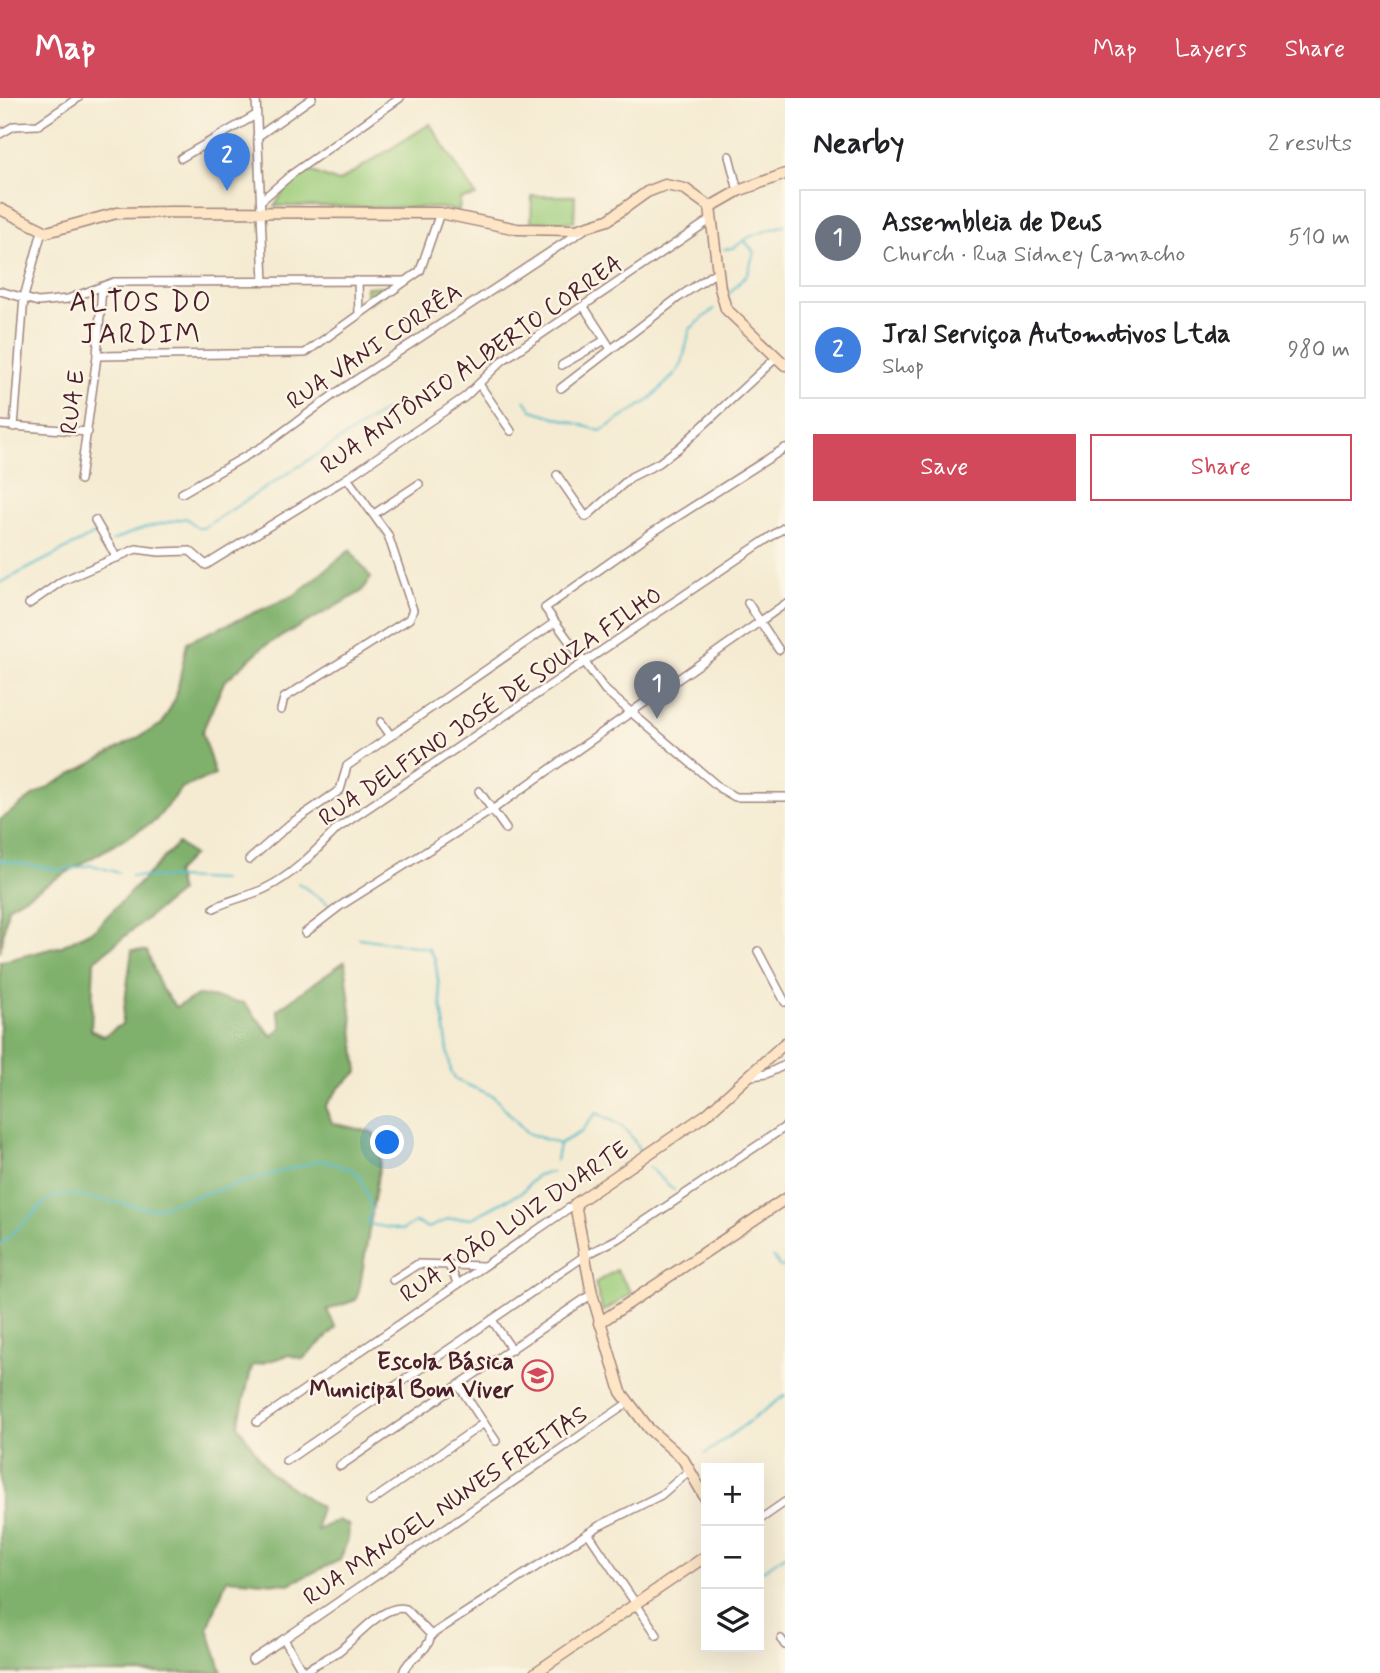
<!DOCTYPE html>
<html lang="en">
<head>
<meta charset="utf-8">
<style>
  :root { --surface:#fff; --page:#f6f6f6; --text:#202124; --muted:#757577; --line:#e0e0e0; --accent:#d1495b }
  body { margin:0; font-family:Mynerve,sans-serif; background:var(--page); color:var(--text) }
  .controls { position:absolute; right:21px; bottom:21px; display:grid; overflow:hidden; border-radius:0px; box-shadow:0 7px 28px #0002 }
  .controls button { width:63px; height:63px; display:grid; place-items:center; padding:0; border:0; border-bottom:2px solid var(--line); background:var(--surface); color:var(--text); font:35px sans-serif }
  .you { position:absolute; left:388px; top:1045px; width:24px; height:24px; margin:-18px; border:5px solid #fff; border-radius:50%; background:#1a73e8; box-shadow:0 0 0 10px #1a73e833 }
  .badge { display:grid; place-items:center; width:46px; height:46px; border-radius:50%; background:var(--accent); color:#fff; font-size:23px; font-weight:700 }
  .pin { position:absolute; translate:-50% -58px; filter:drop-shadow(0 2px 4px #0008) }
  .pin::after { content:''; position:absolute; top:37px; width:24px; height:21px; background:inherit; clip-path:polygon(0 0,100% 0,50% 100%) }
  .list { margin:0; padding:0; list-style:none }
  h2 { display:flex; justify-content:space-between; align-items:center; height:91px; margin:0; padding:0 28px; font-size:30px }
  h2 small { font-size:23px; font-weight:400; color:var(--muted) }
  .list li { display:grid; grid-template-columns:46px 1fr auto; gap:21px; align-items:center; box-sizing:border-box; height:98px; margin:0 14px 14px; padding:0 14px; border:2px solid var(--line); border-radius:0px }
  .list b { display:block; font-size:26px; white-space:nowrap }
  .list p { margin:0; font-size:23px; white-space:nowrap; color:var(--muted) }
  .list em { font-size:23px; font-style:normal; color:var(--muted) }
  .actions { display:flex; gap:14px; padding:21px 28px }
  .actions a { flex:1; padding:16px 0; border:2px solid var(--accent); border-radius:0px; text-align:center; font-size:24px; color:var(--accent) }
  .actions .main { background:var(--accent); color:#fff }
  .icon { flex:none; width:38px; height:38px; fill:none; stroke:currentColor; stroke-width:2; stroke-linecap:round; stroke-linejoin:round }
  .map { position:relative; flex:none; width:785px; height:1575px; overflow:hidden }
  header { display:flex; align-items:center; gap:42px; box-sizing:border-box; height:98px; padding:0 35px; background:var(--accent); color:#fff }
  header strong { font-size:33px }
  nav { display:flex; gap:38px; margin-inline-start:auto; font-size:24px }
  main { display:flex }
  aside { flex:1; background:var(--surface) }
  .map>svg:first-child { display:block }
  .green { fill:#9fce7d; stroke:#747654; stroke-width:2 }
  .forest { fill:#7fb16c; stroke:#64684c; stroke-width:2 }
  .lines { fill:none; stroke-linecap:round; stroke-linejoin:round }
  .stream { stroke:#4cb8c8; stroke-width:2 }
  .street-casing { stroke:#a0857e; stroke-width:10 }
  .secondary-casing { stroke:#a0857e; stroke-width:13 }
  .street { stroke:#fff; stroke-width:7 }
  .secondary { stroke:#fde5c5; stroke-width:10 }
  .labels { text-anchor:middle; stroke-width:5; stroke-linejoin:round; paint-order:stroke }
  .street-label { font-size:24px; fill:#4a1f2b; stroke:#fcf5e5 }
  .poi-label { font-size:24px; font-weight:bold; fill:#4a1f2b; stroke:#fcf5e5; text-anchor:end }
  .quarter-label { font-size:28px; letter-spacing:2px; fill:#4a1f2b; stroke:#fcf5e5 }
</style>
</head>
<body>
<header>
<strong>Map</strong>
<nav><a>Map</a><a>Layers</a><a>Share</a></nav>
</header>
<main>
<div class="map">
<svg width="785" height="1575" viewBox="0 0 785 1575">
  <rect width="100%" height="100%" fill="#fcf5e5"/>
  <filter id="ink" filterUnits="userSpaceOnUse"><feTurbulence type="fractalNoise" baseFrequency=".0143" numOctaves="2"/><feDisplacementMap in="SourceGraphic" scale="14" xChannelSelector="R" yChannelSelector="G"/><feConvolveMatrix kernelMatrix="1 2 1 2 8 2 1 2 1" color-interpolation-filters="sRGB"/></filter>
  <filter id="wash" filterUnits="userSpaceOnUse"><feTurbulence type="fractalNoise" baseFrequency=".00686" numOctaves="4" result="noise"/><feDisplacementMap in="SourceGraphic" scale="28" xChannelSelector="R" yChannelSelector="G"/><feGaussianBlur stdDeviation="1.57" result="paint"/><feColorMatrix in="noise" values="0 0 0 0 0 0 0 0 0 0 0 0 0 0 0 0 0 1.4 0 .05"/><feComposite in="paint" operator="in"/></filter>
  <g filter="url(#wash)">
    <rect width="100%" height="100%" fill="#f5ebd2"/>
    <!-- green -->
    <g class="green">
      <path d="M430,26l46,72 -16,3 -1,12 -18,-3 -166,-2 10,-18 20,-19 33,13z"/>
      <path d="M532,98h43l-1,26h-43z"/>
      <path d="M366,189l17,-1 1,7 -17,11z"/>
      <path d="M616,1172l16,23 -29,19 -8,-29z"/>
    </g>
    <!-- forest -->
    <g class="forest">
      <path d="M350,452l21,28 -10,14 -98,55 -39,35 -22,50 13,43 -33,13 -27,33 -147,86 -8,45v-132l34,-25 128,-71 14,-27 11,-55 108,-47z"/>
      <path d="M178,745l15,12 -18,18 5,19 -86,69 -3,69 13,6 18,-12 10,-74 15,1 14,37 15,19 23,-12 45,8 28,33 10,-9 -5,-17 68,-49 13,111 -18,15 -15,20 7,16 39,9 12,12 -23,142 -4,14 -29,10 9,18 -33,31 -14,-4 -37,11 -14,59 31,47 51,35 -3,23 21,-10 11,5 -1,14 -8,21 -51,24 -62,-5 -19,49 14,45h-222v-711l62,-16 33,-17z"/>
    </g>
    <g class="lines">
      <!-- stream -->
      <g class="stream">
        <path d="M724,151l9,-1 18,-12 34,-11"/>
        <path d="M726,199l22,-24 6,-21 -9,-11"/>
        <path d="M525,302l7,10 69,21 47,-30 28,-28 6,-9 8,-35 24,-20"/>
        <path d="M112,443l31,-13 43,-10 12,10h5l185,-119 46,-9"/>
        <path d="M0,485l95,-49"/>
        <path d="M0,762l60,10 32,-5 27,8"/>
        <path d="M131,778l91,4"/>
        <path d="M298,785l35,24"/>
        <path d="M359,840l69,10 7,11 16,113 5,8 37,16 34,37 32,11"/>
        <path d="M556,1062l3,-16 22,-12 15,-19c25,11 32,14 45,40"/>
        <path d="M649,1069l25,23"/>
        <path d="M0,1147l51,-48 22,-2 79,14 169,-49 32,10 7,7 12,30 -4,17 34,6 13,-8 13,6 21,-9 23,-1 50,-26 15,-17 16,-3"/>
        <path d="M773,1159l7,10h5"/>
        <path d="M705,1356l80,-59"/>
        <path d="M759,1475l26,-18"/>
      </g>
    </g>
  </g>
  <g filter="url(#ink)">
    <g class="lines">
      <defs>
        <g id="street">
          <path d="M256,0l8,184"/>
          <path d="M0,36l14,-8 24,-1 40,-27"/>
          <path d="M257,39l55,-39"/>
          <path d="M729,58l9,35"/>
          <path d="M181,60l75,-43"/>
          <path d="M263,101l29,-25 108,-76"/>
          <path d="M358,183l1,33"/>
          <path d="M0,193l38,11 30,-3 46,-17 292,-1"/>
          <path d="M584,209l27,42"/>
          <path d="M97,258l208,-3 115,-82 20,-58"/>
          <path d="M562,267l43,-25"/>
          <path d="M479,286l32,47"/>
          <path d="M561,290l118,-91 39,-26"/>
          <path d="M0,327l88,7"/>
          <path d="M14,329l10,-130 18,-66"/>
          <path d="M785,350l-135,86 -105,74 60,82 116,99 14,8h50"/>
          <path d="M557,377l29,42 45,-40 28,-14 21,-16 97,-90"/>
          <path d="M80,382l17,-124 5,-69"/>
          <path d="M182,395l83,-48 71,-52 249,-164"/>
          <path d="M374,416l45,-30"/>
          <path d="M95,422l22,38"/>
          <path d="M748,505l31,47"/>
          <path d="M29,506l33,-23 74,-32 23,3 31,-1 16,14 141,-87 118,-81 38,-37 207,-140"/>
          <path d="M281,612l3,-12 125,-79 4,-9 -25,-75 -41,-57"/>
          <path d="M381,624l10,14"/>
          <path d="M479,693l27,38"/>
          <path d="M249,762l41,-36 50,-34 7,-24 207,-143"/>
          <path d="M214,810c17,-9 34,-11 52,-20 29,-14 49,-37 72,-60l447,-301"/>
          <path d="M305,835l35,-27 152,-96 293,-206"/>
          <path d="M758,853l27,51"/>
          <path d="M752,978l14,-2 19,-9"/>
          <path d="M448,1166l10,20"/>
          <path d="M393,1182l25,-16 66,2"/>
          <path d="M492,1222l20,30"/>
          <path d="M459,1288l37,55"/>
          <path d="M257,1324l318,-218"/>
          <path d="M286,1363l300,-206 35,-18 164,-110"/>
          <path d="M340,1368l252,-172"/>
          <path d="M370,1404l114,-79"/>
          <path d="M759,1422l26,-18"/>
          <path d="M588,1435l69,102"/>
          <path d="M781,1541l4,6"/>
          <path d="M252,1562l32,-21"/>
          <path d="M303,1574l-19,-33 344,-236"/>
          <path d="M301,1575c12,-8 26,-14 38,-22 16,-12 45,-49 67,-42l25,26 168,-109 62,-31 29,-25"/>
          <path d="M403,1575c4,-16 25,-19 28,-38"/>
        </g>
        <g id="secondary">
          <path d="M710,109l28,-16 47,-17"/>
          <path d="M0,111l47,23 70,-19 53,-1 270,1 77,16 59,1 32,-10 39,-28 18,-7 20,4 25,18 10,81 6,21 59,56"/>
          <path d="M599,1225l186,-124"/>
          <path d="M706,1401l-23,-40 -34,-30 -28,-37 -29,-98 -17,-90 132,-90 78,-71"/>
          <path d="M535,1575l171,-117"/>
        </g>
      </defs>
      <!-- street casing -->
      <use href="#street" class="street-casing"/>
      <!-- secondary casing -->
      <use href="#secondary" class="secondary-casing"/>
      <!-- street -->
      <use href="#street" class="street"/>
      <!-- secondary -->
      <use href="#secondary" class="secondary"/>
    </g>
  </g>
  <!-- icons -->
  <defs>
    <symbol id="school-ring" viewBox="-11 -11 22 22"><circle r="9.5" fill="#fcf5e5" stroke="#d1495b" stroke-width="1.5"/><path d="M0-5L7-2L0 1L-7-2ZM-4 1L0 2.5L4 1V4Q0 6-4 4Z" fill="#d1495b"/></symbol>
  </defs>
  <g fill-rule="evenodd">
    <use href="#school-ring" x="520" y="1260" width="35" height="35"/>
  </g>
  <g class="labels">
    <!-- street labels -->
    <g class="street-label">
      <text transform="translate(374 248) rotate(-34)" y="8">RUA VANI CORRÊA</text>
      <text transform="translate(471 266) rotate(-35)" y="8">RUA ANTÔNIO ALBERTO CORREA</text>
      <text transform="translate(72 304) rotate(-83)" y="8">RUA E</text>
      <text transform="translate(490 608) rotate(-34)" y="8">RUA DELFINO JOSÉ DE SOUZA FILHO</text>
      <text transform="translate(514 1123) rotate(-34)" y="8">RUA JOÃO LUIZ DUARTE</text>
      <text transform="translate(445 1407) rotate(-34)" y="8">RUA MANOEL NUNES FREITAS</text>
    </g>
    <!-- poi labels -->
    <g class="poi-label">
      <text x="514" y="1271">Escola Básica<tspan x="514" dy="28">Municipal Bom Viver</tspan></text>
    </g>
    <!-- quarter labels -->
    <g class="quarter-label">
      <text x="141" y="213">ALTOS DO<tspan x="141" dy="32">JARDIM</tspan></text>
    </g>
  </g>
</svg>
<div class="controls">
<button>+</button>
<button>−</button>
<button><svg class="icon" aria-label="layers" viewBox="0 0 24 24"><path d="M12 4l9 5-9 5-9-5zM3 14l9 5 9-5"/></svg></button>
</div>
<div class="you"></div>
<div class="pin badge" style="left:657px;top:621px;background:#6b7280">1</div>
<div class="pin badge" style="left:227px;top:93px;background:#3f7fe0">2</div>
</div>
<aside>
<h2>Nearby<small>2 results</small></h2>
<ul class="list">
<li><span class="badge" style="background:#6b7280">1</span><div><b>Assembleia de Deus</b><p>Church · Rua Sidney Camacho</p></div><em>510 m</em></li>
<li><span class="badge" style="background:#3f7fe0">2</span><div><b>Jral Serviçoa Automotivos Ltda</b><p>Shop</p></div><em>980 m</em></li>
</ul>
<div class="actions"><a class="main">Save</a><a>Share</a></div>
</aside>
</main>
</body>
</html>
